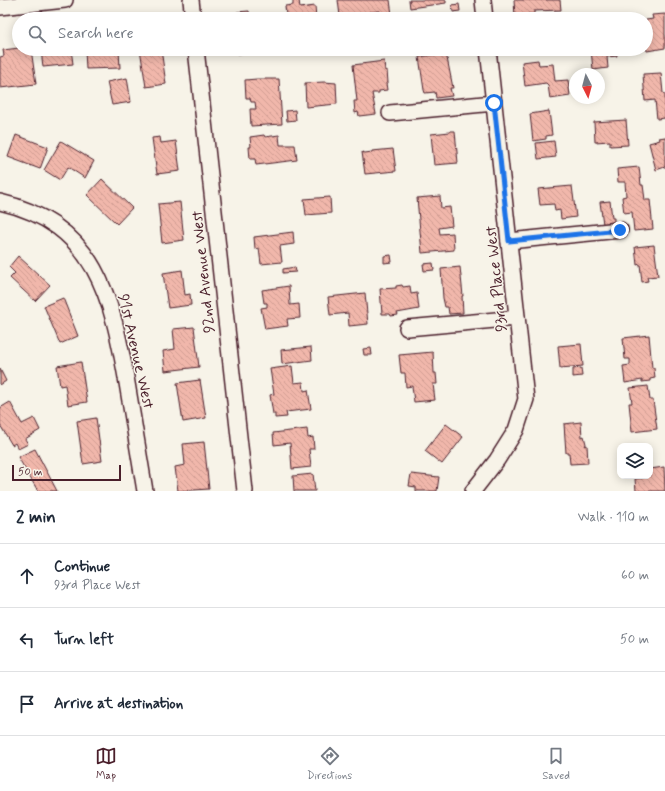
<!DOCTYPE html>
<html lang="en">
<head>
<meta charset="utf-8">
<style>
  :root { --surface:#fff; --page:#f2f2f3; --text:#1f2937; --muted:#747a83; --line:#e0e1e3; --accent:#4a1f2b }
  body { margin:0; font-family:Mynerve,sans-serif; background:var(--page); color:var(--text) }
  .controls { position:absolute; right:12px; bottom:12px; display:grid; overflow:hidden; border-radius:8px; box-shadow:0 2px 10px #0003 }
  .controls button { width:36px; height:36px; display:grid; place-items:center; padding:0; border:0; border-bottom:1px solid var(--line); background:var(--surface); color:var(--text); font:20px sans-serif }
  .compass { position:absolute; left:569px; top:68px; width:36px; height:36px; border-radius:50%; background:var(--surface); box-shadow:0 2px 10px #0003; rotate:174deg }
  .scale { position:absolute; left:12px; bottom:10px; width:109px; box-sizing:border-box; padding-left:4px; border:2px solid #4a1f2b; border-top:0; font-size:11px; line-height:14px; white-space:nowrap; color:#4a1f2b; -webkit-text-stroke:3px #f7f3e8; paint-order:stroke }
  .stop { position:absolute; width:12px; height:12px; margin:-9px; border:3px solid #1a73e8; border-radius:50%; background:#fff }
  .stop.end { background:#1a73e8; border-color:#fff; box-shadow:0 1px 4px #0008 }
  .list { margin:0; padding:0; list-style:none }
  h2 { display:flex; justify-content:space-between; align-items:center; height:52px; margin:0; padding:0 16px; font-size:17px }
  h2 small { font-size:13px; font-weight:400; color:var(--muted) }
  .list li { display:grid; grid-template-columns:26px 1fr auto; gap:12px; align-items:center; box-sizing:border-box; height:64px; padding:0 16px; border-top:1px solid var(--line) }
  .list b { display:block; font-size:15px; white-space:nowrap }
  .list p { margin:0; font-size:13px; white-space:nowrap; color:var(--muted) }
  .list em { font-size:13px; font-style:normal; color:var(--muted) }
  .icon { flex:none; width:22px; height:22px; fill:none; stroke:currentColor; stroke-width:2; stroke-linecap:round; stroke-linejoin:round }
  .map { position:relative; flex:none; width:665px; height:491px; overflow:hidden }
  .search { position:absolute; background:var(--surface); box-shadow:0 2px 10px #0003; left:12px; right:12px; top:12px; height:44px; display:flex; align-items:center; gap:10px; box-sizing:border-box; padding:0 14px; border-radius:22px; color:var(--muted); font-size:15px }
  .sheet { height:244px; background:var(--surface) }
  nav { display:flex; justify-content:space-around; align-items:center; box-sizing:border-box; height:56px; border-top:1px solid var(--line); background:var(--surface); font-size:11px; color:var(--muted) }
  nav a { display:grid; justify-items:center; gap:2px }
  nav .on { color:var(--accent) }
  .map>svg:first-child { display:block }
  .building { fill:url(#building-back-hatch); stroke:#4a1f2b }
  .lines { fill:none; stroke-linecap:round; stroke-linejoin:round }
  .minor-casing { stroke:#4a1f2b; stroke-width:18 }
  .minor { stroke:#f7f3e8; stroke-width:15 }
  .route { stroke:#1a73e8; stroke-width:5 }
  .labels { text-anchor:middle; stroke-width:3; stroke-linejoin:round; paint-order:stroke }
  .street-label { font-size:16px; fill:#4a1f2b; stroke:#f7f3e8 }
</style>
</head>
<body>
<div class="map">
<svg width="665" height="491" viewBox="0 0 665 491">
  <defs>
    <pattern id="building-back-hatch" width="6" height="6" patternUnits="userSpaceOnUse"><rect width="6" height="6" fill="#f1b7ab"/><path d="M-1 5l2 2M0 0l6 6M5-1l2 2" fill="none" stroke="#d09d93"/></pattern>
  </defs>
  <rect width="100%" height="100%" fill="#f7f3e8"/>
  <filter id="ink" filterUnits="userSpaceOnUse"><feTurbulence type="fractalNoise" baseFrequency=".025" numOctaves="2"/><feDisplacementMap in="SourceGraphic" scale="8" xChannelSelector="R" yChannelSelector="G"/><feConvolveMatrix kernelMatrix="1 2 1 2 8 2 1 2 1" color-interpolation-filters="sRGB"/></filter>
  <g filter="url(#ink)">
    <!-- building -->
    <g class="building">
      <path d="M293,0h6l1,8 15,-2 1,13h-32v-3l2,-1 -1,-9 8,-1z"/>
      <path d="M338,0h52l2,15 -11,1 -1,-5 -17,2 -4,2 1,4h-14v-3h-6z"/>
      <path d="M409,0h37v3l-36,5z"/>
      <path d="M514,0h46l1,10 -27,1v3h-6v3l-13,1z"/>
      <path d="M459,4l1,7 -7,1 -1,-7z"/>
      <path d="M249,11l1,8h-17l-1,-3 6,-1 -1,-3z"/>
      <path d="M665,14v34l-18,3 -1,-4v-27l7,-1 -1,-4z"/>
      <path d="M19,48v1h12l5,35 -36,4v-31l4,-1 -1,-6z"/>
      <path d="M41,49h30l2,15 -30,3z"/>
      <path d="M140,49h21l5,35 -20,3z"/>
      <path d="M237,49h24v2l-23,3z"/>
      <path d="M591,49h25l1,7 -10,1 1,11 -15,2z"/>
      <path d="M85,50h34l1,18 -34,1z"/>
      <path d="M446,53l7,35h-3l2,8 -16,2 -1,-6 -10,1 -1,-3 -5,-33z"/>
      <path d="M538,60l1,5 14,-1 2,17 13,-1 2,16 -20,3 -2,-14 -2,-2 -21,3 -3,-24z"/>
      <path d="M384,61l1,10 2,-1 1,13h-2l1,7 -8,1v2h-7l4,21 -17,2 -1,-4 -3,1 -1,-12h3l-4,-36z"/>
      <path d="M661,73l2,20 2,1v24l-8,1 -2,-19 -10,1 -2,-27z"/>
      <path d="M127,78l4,24 -19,3 -5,-23z"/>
      <path d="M257,79h22l3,45 -31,2 -1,-17h6l-1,-7h-4l-1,-4h-4l-1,-18z"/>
      <path d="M324,82l12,1 1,21 -31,3 -1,-24z"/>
      <path d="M295,110l1,10 -9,1 -1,-10z"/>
      <path d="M549,111l3,24 -6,1v3l-13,2 -3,-27z"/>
      <path d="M626,120l2,25 -18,1v-5l-15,1 -1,-20z"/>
      <path d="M450,131h5l3,32 -24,2 -3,-31 19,-2z"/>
      <path d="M16,135l32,12 -8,22 -32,-12z"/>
      <path d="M264,135l1,2 14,-2 1,10h15l2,15 -41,5 -1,-6h-5l-1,-12h2l-1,-10z"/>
      <path d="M160,137l1,6 15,-2 4,30 -23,3 -5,-36z"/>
      <path d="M665,137v30l-9,3 -7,-27 11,-3 -1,-2z"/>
      <path d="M61,141l33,20 -9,17 -17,-11 -8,13 -16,-10z"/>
      <path d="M554,141l2,16 -18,2 -2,-16z"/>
      <path d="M393,149l3,22 -31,3 -3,-22 3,1 7,-1v-1z"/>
      <path d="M639,167l2,18h2l2,15h5l3,29 -19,2 -2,-19 -8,1 -2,-16 4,-1 -1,-14h-7l-1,-13z"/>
      <path d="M102,179l30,29 -15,16 -30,-29z"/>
      <path d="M572,186l4,31 -15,2 -1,-9 -5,1 -1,-7 -14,1 -2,-16z"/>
      <path d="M440,196l1,12 9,-1 2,19 -13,2 1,6 13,-1 1,17 -32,3 -5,-55z"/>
      <path d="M330,197l1,16 -25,2 -2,-16z"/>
      <path d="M610,201l2,17h2v4l-11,2 -3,-22z"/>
      <path d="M180,202l4,38 -22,3 -4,-39z"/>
      <path d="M293,232l1,12 -14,2 2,16 -21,2 -2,-16 -4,1 -1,-12z"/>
      <path d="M654,245l4,31 -11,1 1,4 -6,1 -2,-18 -3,1 -2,-18z"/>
      <path d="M391,255l1,7 -8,1v-7z"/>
      <path d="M18,256l32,29 -15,16 -25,-23 5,-5 -6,-6z"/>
      <path d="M433,263l1,7 -10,1 -1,-7z"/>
      <path d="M295,267l1,5 -13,1v-4z"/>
      <path d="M460,267l3,29h-1l1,17 -14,1 -1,-7h-3l-2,-9 -2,-29z"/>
      <path d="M182,270l3,25 5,-1 1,11 -23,3 -5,-35z"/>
      <path d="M402,285l1,2 7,-1 1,8 6,-1 2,16 -22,4 1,2 -7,1 -1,-2h-8l-2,-25 16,-1v-2z"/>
      <path d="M289,286l1,19 9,-1 1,14 -13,1 1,7 -23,3 -4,-21 6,-1v-4h-3l-2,-13z"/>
      <path d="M365,293l3,31 -19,2 -1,-13 -18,2 -2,-18z"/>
      <path d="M63,298l15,38 -18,8 -16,-38z"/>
      <path d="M194,327l5,40 -34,4 -2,-20 12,-2 -2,-20z"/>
      <path d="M649,335l3,33h2l1,10 -5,1v2l-8,1v-2l-17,3 -2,-17 7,-1v-6h-5l-2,-21z"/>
      <path d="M581,344l2,22 -23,2 -2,-22z"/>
      <path d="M311,347l1,13 -30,4 -1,-14z"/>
      <path d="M371,348l1,7h-8l-1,-6z"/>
      <path d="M433,352l1,21h2l1,11h-4l2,16 -21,2 -2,-16 -6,1 -1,-14h-4l-2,-18z"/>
      <path d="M81,362l6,40 -19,3 -3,-20 -5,1 -3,-20z"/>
      <path d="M292,366l2,17 9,-1 1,9 4,-1 3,19 -25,3 1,5 -12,1v-4h-2l-3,-19 4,-1 -4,-25z"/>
      <path d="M581,368l1,8 -9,1v-8z"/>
      <path d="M0,369l6,12 -6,4z"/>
      <path d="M200,380l6,38 -23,4 -6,-39z"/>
      <path d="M648,386l2,14h3l4,29 -25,3 -3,-29h3l-2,-15z"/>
      <path d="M10,402l12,22 12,-6 6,12 -15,9 3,5 -10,5 -3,-6 -3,2 -12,-20v-17z"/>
      <path d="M96,418l6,43 -19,3 -6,-43z"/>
      <path d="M581,422l1,15 2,-1 2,8 -1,2 2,-1 1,18 -18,1 -1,-11h-3l-2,-29z"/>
      <path d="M446,424l17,13 -21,27 -17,-13z"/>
      <path d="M307,429l1,9 5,-1 1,12h-5l2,18 -19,2 -2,-26 -16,2 -1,-12z"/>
      <path d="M204,442l5,47 -31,2 -3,-24 10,-2 -2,-21z"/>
      <path d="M35,449l22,42h-19l-20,-34z"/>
      <path d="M664,467l1,24h-29l-1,-12 8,-1 -1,-2h8v-7z"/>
      <path d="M313,474l2,17h-21l-1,-15z"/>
      <path d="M411,474l28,3 -2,14h-21v-4l-7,-1z"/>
    </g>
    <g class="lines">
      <defs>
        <g id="minor">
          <path d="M191,0l2,19"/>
          <path d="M483,0l2,19"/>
          <path d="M0,7l65,-7"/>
          <path d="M196,49l49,442"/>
          <path d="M390,113l104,-10"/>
          <path d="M0,202c96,22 112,96 127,181 6,36 12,72 18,108"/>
          <path d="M509,241l111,-11"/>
          <path d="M407,328l110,-10"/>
          <path d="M473,491l24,-31 19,-30 10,-31 -38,-350"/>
        </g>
      </defs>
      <!-- minor casing -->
      <use href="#minor" class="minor-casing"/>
      <!-- minor -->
      <use href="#minor" class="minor"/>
    </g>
  </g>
  <g class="lines" filter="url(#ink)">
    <!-- route -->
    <path class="route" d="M494,103l15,138 111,-11"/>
  </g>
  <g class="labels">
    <!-- street labels -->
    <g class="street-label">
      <text transform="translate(202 272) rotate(-96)" y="6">92nd Avenue West</text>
      <text transform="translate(495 279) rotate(-96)" y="6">93rd Place West</text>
      <text transform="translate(137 351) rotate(77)" y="6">91st Avenue West</text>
    </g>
  </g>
</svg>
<div class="controls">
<button><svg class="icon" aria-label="layers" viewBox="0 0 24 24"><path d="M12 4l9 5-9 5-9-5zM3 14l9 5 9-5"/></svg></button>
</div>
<svg class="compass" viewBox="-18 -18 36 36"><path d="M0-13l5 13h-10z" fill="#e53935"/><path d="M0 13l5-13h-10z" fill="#747a83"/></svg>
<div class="scale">50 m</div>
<div class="stop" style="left:494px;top:103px"></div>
<div class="stop end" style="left:620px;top:230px"></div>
<div class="search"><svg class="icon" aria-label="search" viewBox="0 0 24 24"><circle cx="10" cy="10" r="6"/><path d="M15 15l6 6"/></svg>Search here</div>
</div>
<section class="sheet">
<h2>2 min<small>Walk · 110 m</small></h2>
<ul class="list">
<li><svg class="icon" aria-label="ahead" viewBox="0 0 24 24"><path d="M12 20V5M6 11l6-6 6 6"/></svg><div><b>Continue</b><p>93rd Place West</p></div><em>60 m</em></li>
<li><svg class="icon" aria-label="left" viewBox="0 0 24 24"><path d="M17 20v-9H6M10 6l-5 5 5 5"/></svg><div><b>Turn left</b></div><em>50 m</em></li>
<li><svg class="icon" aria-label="arrive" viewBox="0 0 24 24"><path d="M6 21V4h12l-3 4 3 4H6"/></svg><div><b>Arrive at destination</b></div></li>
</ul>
</section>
<nav>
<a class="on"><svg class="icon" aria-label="map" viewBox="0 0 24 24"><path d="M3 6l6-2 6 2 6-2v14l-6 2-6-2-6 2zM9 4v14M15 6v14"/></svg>Map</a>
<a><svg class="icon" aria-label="directions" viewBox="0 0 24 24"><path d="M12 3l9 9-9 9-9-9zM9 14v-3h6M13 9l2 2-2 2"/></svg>Directions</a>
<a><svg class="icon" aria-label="saved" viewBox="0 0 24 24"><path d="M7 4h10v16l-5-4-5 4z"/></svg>Saved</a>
</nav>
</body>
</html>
